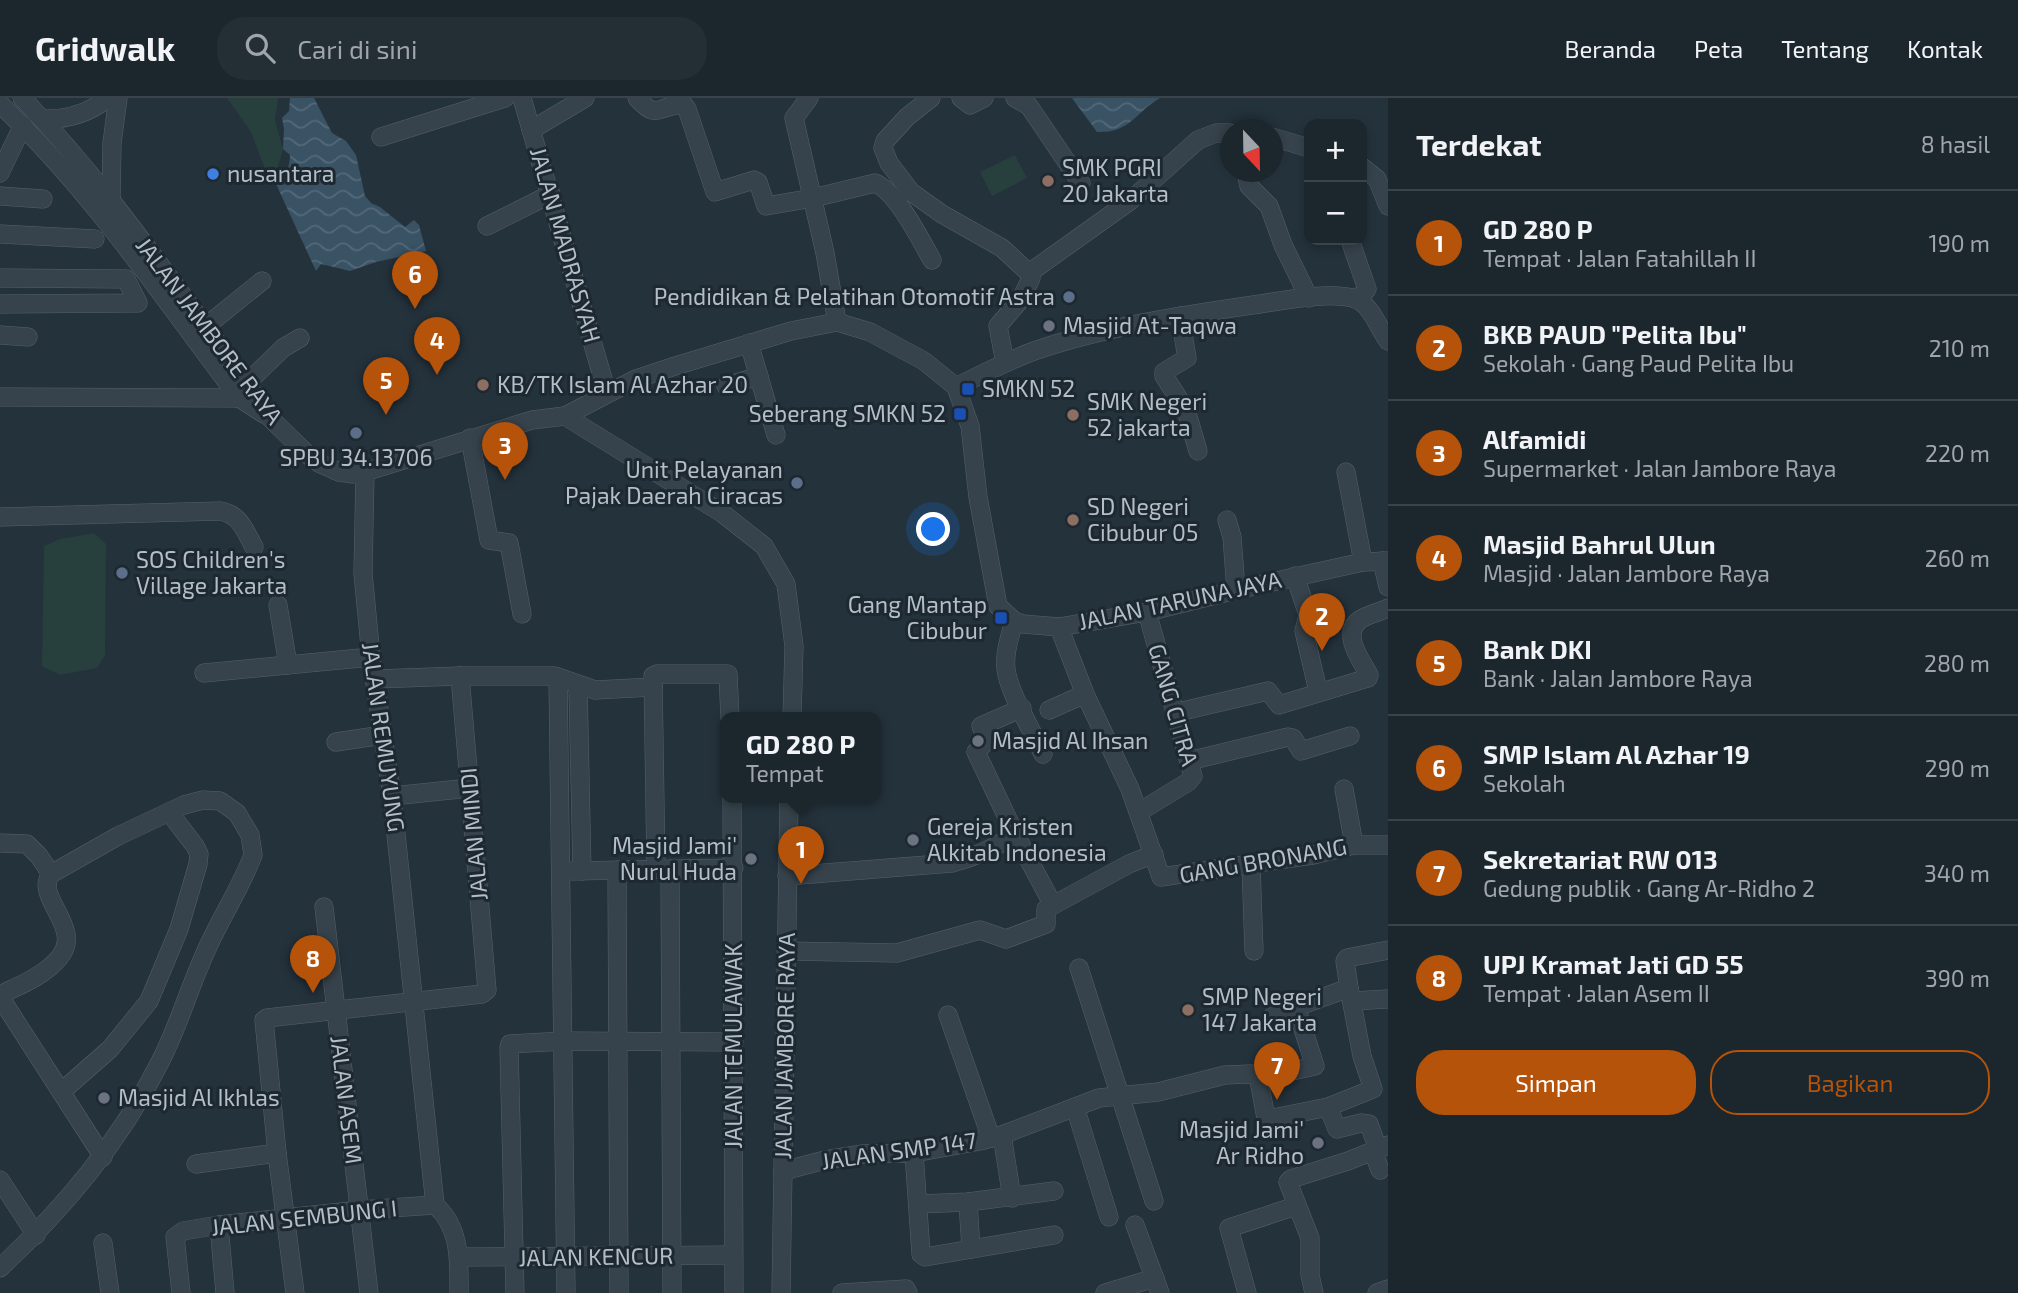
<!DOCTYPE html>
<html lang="id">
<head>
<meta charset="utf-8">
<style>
  :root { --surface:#1b262d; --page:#242e35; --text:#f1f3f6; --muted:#a0a5aa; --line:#394349; --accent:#b45309 }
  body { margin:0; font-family:"Exo 2",sans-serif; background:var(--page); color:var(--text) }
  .controls { position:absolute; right:21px; top:21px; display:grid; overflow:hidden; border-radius:14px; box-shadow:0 4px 10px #0003 }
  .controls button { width:63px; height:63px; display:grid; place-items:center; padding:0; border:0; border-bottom:2px solid var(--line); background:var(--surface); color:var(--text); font:35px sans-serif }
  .compass { position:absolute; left:1220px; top:21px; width:63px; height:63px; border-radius:50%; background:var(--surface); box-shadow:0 4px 10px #0003; rotate:158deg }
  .you { position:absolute; left:934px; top:432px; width:24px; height:24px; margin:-18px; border:5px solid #fff; border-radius:50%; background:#1a73e8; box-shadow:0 0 0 10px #1a73e833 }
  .badge { display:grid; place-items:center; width:46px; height:46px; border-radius:50%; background:var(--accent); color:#fff; font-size:23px; font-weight:700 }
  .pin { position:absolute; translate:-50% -58px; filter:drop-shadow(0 2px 4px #0008) }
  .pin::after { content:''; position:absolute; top:37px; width:24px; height:21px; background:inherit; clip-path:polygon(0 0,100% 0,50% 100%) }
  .popup { position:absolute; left:720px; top:614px; width:161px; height:91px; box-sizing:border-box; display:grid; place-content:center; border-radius:14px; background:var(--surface); filter:drop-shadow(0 2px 5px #0005); font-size:23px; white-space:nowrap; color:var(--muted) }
  .popup b { font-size:26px; color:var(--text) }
  .popup::after { content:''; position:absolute; left:50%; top:100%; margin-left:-14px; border:14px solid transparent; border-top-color:var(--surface) }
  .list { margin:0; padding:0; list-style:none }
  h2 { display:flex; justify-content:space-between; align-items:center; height:91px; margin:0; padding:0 28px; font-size:30px }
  h2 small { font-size:23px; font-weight:400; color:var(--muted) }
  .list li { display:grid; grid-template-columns:46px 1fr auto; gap:21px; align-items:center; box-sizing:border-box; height:105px; padding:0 28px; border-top:2px solid var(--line) }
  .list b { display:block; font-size:26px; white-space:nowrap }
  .list p { margin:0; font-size:23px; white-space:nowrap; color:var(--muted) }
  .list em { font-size:23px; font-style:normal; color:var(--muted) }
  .actions { display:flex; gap:14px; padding:21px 28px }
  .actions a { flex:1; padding:16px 0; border:2px solid var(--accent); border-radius:28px; text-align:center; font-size:24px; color:var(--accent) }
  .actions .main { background:var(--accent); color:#fff }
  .icon { flex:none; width:38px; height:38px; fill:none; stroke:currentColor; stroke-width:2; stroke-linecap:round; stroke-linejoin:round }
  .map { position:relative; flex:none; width:1388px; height:1195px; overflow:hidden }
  header { display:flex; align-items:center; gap:42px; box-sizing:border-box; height:98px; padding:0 35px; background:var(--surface); border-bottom:2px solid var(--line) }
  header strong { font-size:33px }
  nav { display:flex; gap:38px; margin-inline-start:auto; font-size:24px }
  .search { width:490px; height:63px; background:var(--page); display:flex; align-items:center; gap:18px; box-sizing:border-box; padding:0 24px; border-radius:28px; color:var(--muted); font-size:26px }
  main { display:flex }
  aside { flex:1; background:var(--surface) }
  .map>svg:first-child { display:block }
  .garden { fill:#273f3d }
  .water { fill:url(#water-waves) }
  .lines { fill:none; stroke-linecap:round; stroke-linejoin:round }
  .minor-casing { stroke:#56616a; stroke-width:19 }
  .minor { stroke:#37434c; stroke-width:18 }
  .shop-dot { fill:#3f7fe0; stroke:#1d2831; stroke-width:2.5 }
  .education-dot { fill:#8d6e63; stroke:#1d2831; stroke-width:2.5 }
  .service-dot { fill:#5c6f8a; stroke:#1d2831; stroke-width:2.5 }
  .worship-dot { fill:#6b7280; stroke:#1d2831; stroke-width:2.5 }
  .transit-dot { fill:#1a4fb4; stroke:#1d2831; stroke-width:2.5 }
  .labels { text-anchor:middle; stroke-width:6; stroke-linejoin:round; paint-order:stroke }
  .poi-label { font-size:23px; fill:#b3bec7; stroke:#1d2831; text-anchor:start }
  .street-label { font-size:23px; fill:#b3bec7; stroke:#1d2831 }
</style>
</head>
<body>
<header>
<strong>Gridwalk</strong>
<div class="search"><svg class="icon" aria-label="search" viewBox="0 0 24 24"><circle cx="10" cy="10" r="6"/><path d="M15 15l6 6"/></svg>Cari di sini</div>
<nav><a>Beranda</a><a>Peta</a><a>Tentang</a><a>Kontak</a></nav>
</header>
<main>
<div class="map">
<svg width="1388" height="1195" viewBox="0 0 1388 1195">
  <defs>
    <pattern id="water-waves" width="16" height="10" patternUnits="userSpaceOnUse" patternTransform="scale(1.75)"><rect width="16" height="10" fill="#395264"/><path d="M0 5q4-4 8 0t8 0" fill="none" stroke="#536979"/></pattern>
  </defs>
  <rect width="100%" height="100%" fill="#24323c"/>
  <!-- garden -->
  <g class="garden">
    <path d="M227,0h51l-3,22 8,29 -7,26 -11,-6 -14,-37z"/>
    <path d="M1015,57l12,23 -35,18 -12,-24z"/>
    <path d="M94,435l12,11 -1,111 -8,13 -37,7 -18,-9 2,-120 16,-7z"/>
  </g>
  <!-- water -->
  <g class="water">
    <path d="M290,0h24l18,35 14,8 10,14 9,41 6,7 9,4 25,20 9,-7 5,5 7,26 -50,11 -26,9 -29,-7 -5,7 -40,-87c10,-7 14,-18 14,-29l-7,-6 1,-20 -2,-11 7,-7z"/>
    <path d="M1072,0h88c-26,15 -29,35 -63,34z"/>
  </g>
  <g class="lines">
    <defs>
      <g id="minor">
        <path d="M22,0c85,87 152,188 225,285l19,31 42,41 11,8 20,9 14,2 12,-2 167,-52 33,-4 157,97 42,33 22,38 8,62 -2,72"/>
        <path d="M522,0l85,295"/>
        <path d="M637,0c21,23 20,8 46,6l4,5 28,83 39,-12 4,2 8,24 47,-8 62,-15c22,9 45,56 57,77"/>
        <path d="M809,0l-15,20 31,135 12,69"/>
        <path d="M931,0l-24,19 -22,24 -2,7 6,15 22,29 31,22 60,34 27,25"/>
        <path d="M961,0l9,7 14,-7"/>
        <path d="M1015,0l14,8 52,77"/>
        <path d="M0,6c92,87 163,194 239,294l25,16"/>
        <path d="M42,21c25,1 46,-5 66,-21"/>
        <path d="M531,32l54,-32"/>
        <path d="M381,39l124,-39"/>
        <path d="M1272,39l37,11"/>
        <path d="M1362,69l15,12 11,27"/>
        <path d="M1246,74l3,14 20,20 14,39 26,53"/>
        <path d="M0,75l23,-48"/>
        <path d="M0,98l43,3"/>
        <path d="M111,101l1,-56 6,-45"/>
        <path d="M487,128l64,-32"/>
        <path d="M0,136l95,5"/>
        <path d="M1350,142l17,49 -10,11"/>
        <path d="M1029,175l101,-72 68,-61 18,-7h14"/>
        <path d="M0,180l126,1 12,24 -138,1"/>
        <path d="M1180,218l7,42 -23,14v4l22,34 12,41"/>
        <path d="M205,229l57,-46"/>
        <path d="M0,237l28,2"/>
        <path d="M749,245l27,92"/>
        <path d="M1005,265l-7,-37 23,-27 10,-21 -2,-5"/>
        <path d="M247,285l36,-35 17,-10"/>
        <path d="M726,288l33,-10"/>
        <path d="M956,289c26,-13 51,-26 78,-36 73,-25 151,-36 226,-47 26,-4 71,-13 96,-5 15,6 23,30 32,42"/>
        <path d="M0,299l239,1"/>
        <path d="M565,318l71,-37 39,-13 116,-35 46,-9 33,10 54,29 32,26 14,39 8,71 20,109 16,15 9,3 36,3 88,-15 89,-22 127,-28 25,-1"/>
        <path d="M470,340l19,102 20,3 13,71"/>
        <path d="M365,374l-2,101 8,84 21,139 43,409"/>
        <path d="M1346,374l17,90"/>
        <path d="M0,419l220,-6c20,3 25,20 34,36"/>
        <path d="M1227,422l5,17 4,53"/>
        <path d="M1382,463l6,26"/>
        <path d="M1295,478l13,39 -4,16 14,60"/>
        <path d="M278,507l10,60"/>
        <path d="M1014,523c-4,16 -10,32 -8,48 2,22 27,63 37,85"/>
        <path d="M1059,529l26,67 45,95 31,88 152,-22 41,-10h34"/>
        <path d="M204,575l167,-16"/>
        <path d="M558,580l8,615"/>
        <path d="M375,581l85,-3h95l40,14 58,-3"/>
        <path d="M578,587l4,186"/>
        <path d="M1022,610l-41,18 6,14 -11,12 39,82 38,71"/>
        <path d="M1049,612l36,-16"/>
        <path d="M1174,615l94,-22 11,14 89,-27 1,-3c-8,-15 -29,-42 -8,-56 8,-5 19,-7 27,-11"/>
        <path d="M336,644l47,-7"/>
        <path d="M1189,663l99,-24 5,1 8,13 49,-15"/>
        <path d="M1344,691l10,56"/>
        <path d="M392,698l78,-8"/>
        <path d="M732,700l2,495"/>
        <path d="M1139,714l49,-30 5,-6 -46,-164"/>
        <path d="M0,745l27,1 12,12 12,18"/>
        <path d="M1251,767l3,86"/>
        <path d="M656,771l-3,-193 4,-2h71l2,44"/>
        <path d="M670,771l2,424"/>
        <path d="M617,772l2,423"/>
        <path d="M572,773l162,-3"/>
        <path d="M787,778l165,-13c24,-6 43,-15 63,-29"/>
        <path d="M324,809l45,386"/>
        <path d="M786,853l111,2 83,-23 26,9 40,-15v-15l83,-45 25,-10"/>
        <path d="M1079,870l75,233"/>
        <path d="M0,897c20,-10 44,-19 59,-37 26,-30 -26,-61 -8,-84l67,-38 66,-31 19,-5 17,1 17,12 13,22 3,20c-12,32 -33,64 -47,96 -17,37 -28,77 -47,113 -40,79 -95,144 -159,204"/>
        <path d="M0,899l103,160"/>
        <path d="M1352,903l36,-2"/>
        <path d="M948,917l43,123"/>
        <path d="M1273,918l23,-9"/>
        <path d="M1258,977l8,43 3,1 59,-12 45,-18 -11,-33 -13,-68"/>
        <path d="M61,994l49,-43 39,-48 30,-72 19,-65 1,-10 -4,-8 -26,-34"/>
        <path d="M1075,1009l34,110"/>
        <path d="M1328,1009l9,22 24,-6 8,1 9,25"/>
        <path d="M1002,1037l10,63"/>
        <path d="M1373,1053l7,19"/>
        <path d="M914,1055l7,101 4,3 129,-22"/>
        <path d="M196,1066l81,-11"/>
        <path d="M783,1073l42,-11 38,-6 51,-1 66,-12 22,-6 97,-37 59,-6 67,-17 25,-1 20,2 45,-10 -19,-59 53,-19 -4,-27 2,-3 41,-8"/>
        <path d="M0,1082l36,55"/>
        <path d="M968,1104l3,47"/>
        <path d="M919,1106l49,-2 86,-11"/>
        <path d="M435,1107c26,23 24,56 24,88"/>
        <path d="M219,1127l6,68"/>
        <path d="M1135,1127l25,68"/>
        <path d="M103,1145l7,50"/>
        <path d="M459,1159l274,-2"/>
        <path d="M181,1195l-6,-56 8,-6 36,-6 141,-15 75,-5"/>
        <path d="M295,1195l-18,-140 -13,-133 3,-2 215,-24 5,-4 -27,-314"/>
        <path d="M515,1195l-6,-246 1,-3 54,-3 170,1"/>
        <path d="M781,1195l8,-495"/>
        <path d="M842,1195l64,-4 2,4"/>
        <path d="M1105,1195l50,-15"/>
        <path d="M1247,1195l-18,-65 67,-22"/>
        <path d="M1314,1195l-4,-18v-37l-22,-56 3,-3 57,-18 40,-16"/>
        <path d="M1377,1195l11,-4"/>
      </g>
    </defs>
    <!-- minor casing -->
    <use href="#minor" class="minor-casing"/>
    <!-- minor -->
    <use href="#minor" class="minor"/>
  </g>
  <!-- markers -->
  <circle class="shop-dot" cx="213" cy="76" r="7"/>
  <g class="education-dot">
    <circle cx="1048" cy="83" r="7"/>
    <circle cx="483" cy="287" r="7"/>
    <circle cx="1073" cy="317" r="7"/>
    <circle cx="1073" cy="422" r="7"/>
    <circle cx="1188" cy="912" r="7"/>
  </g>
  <g class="service-dot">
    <circle cx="1069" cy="199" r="7"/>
    <circle cx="356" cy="335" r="7"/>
    <circle cx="797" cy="385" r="7"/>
    <circle cx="122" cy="475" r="7"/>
  </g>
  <g class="worship-dot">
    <circle cx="1049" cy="228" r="7"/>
    <circle cx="978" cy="643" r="7"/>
    <circle cx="913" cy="742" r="7"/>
    <circle cx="751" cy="761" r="7"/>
    <circle cx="104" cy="1000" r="7"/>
    <circle cx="1318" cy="1045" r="7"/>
  </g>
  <g class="transit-dot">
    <rect x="961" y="284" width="14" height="14" rx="3.5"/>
    <rect x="953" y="309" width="14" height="14" rx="3.5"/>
    <rect x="994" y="513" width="14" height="14" rx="3.5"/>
  </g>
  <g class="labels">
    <!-- poi labels -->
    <g class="poi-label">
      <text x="1062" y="78">SMK PGRI<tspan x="1062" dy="26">20 Jakarta</tspan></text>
      <text x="227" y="84">nusantara</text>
      <text x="1055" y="207" text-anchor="end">Pendidikan &amp; Pelatihan Otomotif Astra</text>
      <text x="1063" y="236">Masjid At-Taqwa</text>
      <text x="497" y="295">KB/TK Islam Al Azhar 20</text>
      <text x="982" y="299">SMKN 52</text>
      <text x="1087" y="312">SMK Negeri<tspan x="1087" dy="26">52 jakarta</tspan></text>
      <text x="946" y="324" text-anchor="end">Seberang SMKN 52</text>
      <text x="356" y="368" text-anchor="middle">SPBU 34.13706</text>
      <text x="783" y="380" text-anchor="end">Unit Pelayanan<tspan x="783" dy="26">Pajak Daerah Ciracas</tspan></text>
      <text x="1087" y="417">SD Negeri<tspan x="1087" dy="26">Cibubur 05</tspan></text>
      <text x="136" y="470">SOS Children's<tspan x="136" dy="26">Village Jakarta</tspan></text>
      <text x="987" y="515" text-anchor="end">Gang Mantap<tspan x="987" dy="26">Cibubur</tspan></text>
      <text x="992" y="651">Masjid Al Ihsan</text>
      <text x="927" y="737">Gereja Kristen<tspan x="927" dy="26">Alkitab Indonesia</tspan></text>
      <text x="737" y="756" text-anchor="end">Masjid Jami'<tspan x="737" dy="26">Nurul Huda</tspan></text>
      <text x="1202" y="907">SMP Negeri<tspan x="1202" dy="26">147 Jakarta</tspan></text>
      <text x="118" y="1008">Masjid Al Ikhlas</text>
      <text x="1304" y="1040" text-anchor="end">Masjid Jami'<tspan x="1304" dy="26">Ar Ridho</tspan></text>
    </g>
    <!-- street labels -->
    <g class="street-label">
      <text transform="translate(565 147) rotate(74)" y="8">JALAN MADRASYAH</text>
      <text transform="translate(209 233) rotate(53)" y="8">JALAN JAMBORE RAYA</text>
      <text transform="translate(1180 503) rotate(-12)" y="8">JALAN TARUNA JAYA</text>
      <text transform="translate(1173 607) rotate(74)" y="8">GANG CITRA</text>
      <text transform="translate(383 639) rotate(82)" y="8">JALAN REMUYUNG</text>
      <text transform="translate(474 736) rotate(-95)" y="8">JALAN MINDI</text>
      <text transform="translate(1263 763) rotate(-10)" y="8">GANG BRONANG</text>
      <text transform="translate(734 948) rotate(-90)" y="8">JALAN TEMULAWAK</text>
      <text transform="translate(785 948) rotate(-89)" y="8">JALAN JAMBORE RAYA</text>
      <text transform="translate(346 1002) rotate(83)" y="8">JALAN ASEM</text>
      <text transform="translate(899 1053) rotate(-8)" y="8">JALAN SMP 147</text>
      <text transform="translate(304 1120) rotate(-6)" y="8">JALAN SEMBUNG I</text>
      <text transform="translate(596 1159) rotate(-1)" y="8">JALAN KENCUR</text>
    </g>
  </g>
</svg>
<div class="controls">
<button>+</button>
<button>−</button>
</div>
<svg class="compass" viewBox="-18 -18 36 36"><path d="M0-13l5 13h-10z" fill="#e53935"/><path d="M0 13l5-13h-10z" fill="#a0a5aa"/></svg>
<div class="you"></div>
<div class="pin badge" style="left:801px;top:786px">1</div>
<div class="popup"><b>GD 280 P</b>Tempat</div>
<div class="pin badge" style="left:1322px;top:553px">2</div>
<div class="pin badge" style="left:505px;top:382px">3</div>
<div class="pin badge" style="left:437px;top:277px">4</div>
<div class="pin badge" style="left:386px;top:317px">5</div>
<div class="pin badge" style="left:415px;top:211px">6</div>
<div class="pin badge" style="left:1277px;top:1002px">7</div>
<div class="pin badge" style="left:313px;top:895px">8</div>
</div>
<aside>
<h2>Terdekat<small>8 hasil</small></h2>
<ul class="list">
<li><span class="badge">1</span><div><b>GD 280 P</b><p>Tempat · Jalan Fatahillah II</p></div><em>190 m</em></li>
<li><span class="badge">2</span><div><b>BKB PAUD &quot;Pelita Ibu&quot;</b><p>Sekolah · Gang Paud Pelita Ibu</p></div><em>210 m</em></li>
<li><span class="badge">3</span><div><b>Alfamidi</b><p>Supermarket · Jalan Jambore Raya</p></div><em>220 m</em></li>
<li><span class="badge">4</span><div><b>Masjid Bahrul Ulun</b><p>Masjid · Jalan Jambore Raya</p></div><em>260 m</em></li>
<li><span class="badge">5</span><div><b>Bank DKI</b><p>Bank · Jalan Jambore Raya</p></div><em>280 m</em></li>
<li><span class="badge">6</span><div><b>SMP Islam Al Azhar 19</b><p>Sekolah</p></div><em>290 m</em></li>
<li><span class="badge">7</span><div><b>Sekretariat RW 013</b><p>Gedung publik · Gang Ar-Ridho 2</p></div><em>340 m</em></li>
<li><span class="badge">8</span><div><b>UPJ Kramat Jati GD 55</b><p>Tempat · Jalan Asem II</p></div><em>390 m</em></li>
</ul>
<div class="actions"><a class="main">Simpan</a><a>Bagikan</a></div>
</aside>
</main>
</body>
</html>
